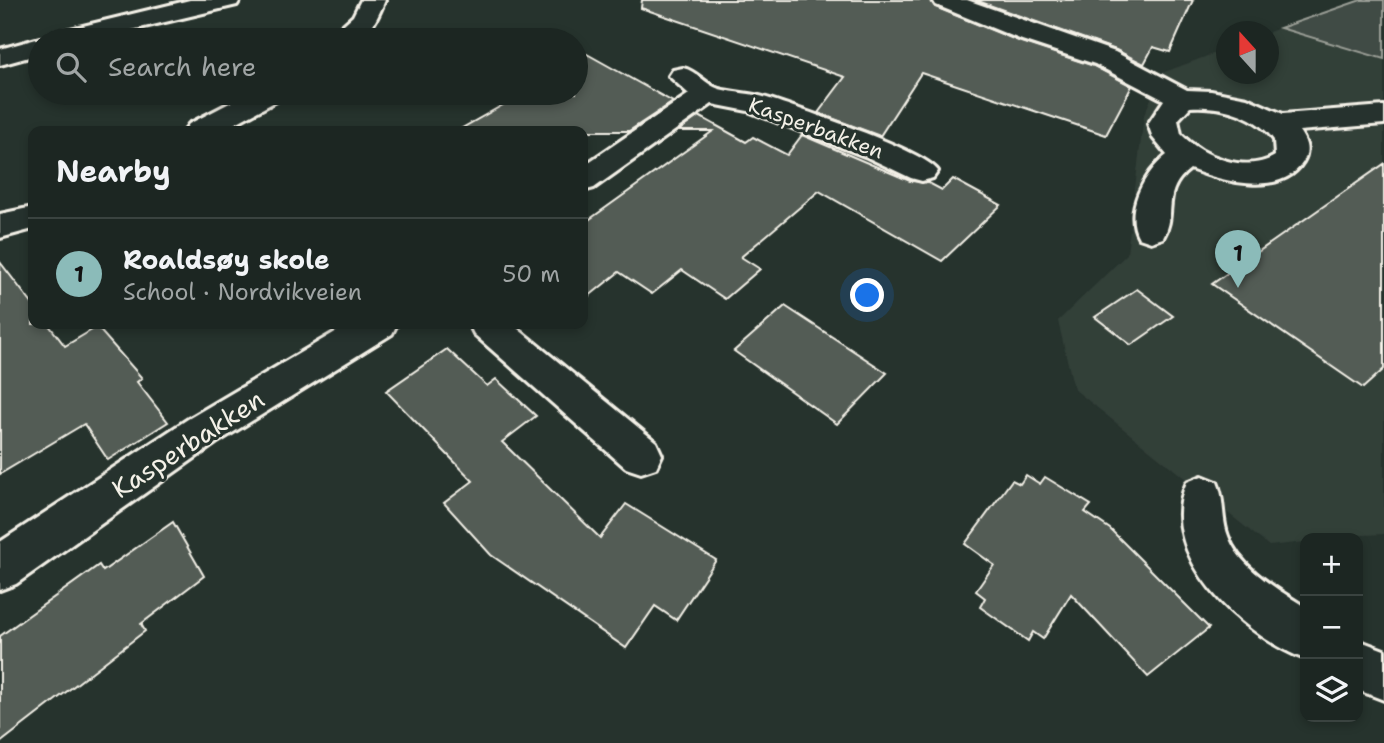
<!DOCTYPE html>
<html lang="en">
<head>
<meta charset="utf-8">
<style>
  :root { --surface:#1c2622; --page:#29322f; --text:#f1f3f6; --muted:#a0a5a5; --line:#3a4340; --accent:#8bbbb9 }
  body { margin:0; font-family:"Shantell Sans",sans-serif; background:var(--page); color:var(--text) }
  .controls { position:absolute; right:21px; bottom:21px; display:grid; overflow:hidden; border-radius:14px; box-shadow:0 4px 10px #0003 }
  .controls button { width:63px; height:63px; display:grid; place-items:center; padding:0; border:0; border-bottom:2px solid var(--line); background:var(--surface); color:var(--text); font:35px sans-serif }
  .compass { position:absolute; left:1216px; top:21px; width:63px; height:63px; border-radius:50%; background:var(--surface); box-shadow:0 4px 10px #0003; rotate:339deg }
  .you { position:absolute; left:868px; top:296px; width:24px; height:24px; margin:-18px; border:5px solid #fff; border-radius:50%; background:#1a73e8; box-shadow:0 0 0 10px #1a73e833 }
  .badge { display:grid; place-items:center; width:46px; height:46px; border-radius:50%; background:var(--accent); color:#111; font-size:23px; font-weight:700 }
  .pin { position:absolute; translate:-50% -58px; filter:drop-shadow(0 2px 4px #0008) }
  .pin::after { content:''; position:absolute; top:37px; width:24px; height:21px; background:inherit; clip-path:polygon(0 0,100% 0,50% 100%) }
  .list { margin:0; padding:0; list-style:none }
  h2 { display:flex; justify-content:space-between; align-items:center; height:91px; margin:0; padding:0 28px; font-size:30px }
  h2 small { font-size:23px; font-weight:400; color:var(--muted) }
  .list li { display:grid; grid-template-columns:46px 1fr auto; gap:21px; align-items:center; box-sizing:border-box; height:112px; padding:0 28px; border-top:2px solid var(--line) }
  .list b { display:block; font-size:26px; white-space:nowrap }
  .list p { margin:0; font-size:23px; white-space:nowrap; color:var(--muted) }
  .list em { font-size:23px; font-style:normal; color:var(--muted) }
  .icon { flex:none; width:38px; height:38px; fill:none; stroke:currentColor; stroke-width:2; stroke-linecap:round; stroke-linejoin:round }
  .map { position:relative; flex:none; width:1384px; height:743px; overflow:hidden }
  .search { position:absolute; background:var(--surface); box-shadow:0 4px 10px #0003; left:28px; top:28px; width:560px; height:77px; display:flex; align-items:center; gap:18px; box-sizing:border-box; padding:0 24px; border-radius:38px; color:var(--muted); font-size:26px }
  .panel { position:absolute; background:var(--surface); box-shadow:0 4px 10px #0003; left:28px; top:126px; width:560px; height:203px; border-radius:14px }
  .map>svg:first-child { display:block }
  .built { fill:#333f39 }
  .green { fill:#414b45; stroke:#9a9e96; stroke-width:2 }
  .building { fill:#525c55; stroke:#f4f1e8; stroke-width:2 }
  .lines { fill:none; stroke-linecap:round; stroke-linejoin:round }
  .minor-casing { stroke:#f4f1e8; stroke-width:6 }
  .minor { fill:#26332d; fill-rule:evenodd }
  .labels { text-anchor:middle; stroke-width:6; stroke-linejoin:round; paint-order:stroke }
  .far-street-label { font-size:21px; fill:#f4f1e8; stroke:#26332d }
  .street-label { font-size:26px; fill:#f4f1e8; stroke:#26332d }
</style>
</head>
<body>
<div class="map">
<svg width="1384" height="743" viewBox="0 0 1384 743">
  <rect width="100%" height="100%" fill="#26332d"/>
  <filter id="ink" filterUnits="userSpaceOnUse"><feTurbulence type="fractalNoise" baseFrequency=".0143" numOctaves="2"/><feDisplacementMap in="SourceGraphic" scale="14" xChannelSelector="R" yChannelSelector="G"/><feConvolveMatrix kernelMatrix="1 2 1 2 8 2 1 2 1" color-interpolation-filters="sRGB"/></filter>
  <g filter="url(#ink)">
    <!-- built -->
    <path class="built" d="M1280,28l104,31v475l-79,4v4l-36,4 -195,-157 -16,-68 69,-67 17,-139 18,-42 64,-24v25h42l1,-42z"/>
    <!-- green -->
    <path class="green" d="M1361,0h23v59l-104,-31z"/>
    <!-- building -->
    <g class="building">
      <path d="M642,0h288l5,7 86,35 73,24 38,20 -26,49 -185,-62 -41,63 -62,-23 27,-36 -204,-69z"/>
      <path d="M975,0h218l-23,52 -17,-5 -9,17 -28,-14z"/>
      <path d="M587,54l86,48 -44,29h-172l60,-34 -6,-4h65v-34z"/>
      <path d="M699,116l47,26 7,-5 34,18 15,-20 108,46 17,1 15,8 11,-11 48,26 -59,56 -123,-70 -78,66 19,12 -35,30 -43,-29 -30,24 -33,-22 -36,29v-77l130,-93h-35z"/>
      <path d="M1384,164v205l-21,19 -151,-104z"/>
      <path d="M0,262l33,43v19h15l17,22 32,-19 45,51 -5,4 31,40 -60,38 -24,-36 -84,50z"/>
      <path d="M1137,289l36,27 -42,29 -36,-28z"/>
      <path d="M785,306l102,67 -50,51 -103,-73z"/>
      <path d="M447,349l40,37 9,-7 40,37 -34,26 98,96 26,-34 90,56 -40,60 -21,-14 -29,42 -135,-93 -47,-52 29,-22 -87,-90z"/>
      <path d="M1026,475l14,9 5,-7 46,28 -6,7 25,17 99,99 -61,49 -77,-83 -28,45 -10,-7 -5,9 -48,-34 5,-9 -9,-7 18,-26 -29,-21 47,-64 8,4z"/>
      <path d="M173,522l31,54 -63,48 4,7 -145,112v-107l99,-71 4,6z"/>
    </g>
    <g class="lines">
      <defs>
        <g id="minor">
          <path d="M190,0h50l-3,5 -148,35h-49v14l-40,11v-16l40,-11 6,2 4,-6z"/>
          <path d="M361,0h24c-15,36 -20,40 -59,40l27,-24z"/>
          <path d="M933,0h34l148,52 72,38 24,1 36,7 36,16 101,-8v18l-85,7c7,10 11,19 4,31 -22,36 -82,19 -113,7 -30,23 -12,44 -27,69l-12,4 -12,-4c-16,-27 6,-66 28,-83l-14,-17 -5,-14 16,-24 -69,-36 -73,-24 -86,-35zM1190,107c30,-2 66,7 84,33l1,16c-29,18 -72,1 -94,-22l-3,-14z"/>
          <path d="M683,68c14,3 23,17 36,21 16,4 32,4 48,9 30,10 157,52 171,73l-5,7 -11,3 -11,-3 -44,-21 -119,-46 -36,-7 -118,84 -11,3v-25l106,-72 -20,-18 4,-6z"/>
          <path d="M249,93h35l-4,6 -59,32h-37l5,-7z"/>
          <path d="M33,207v22l-33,9v-24z"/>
          <path d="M349,324h48l-5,10 -176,109 -200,141 -16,6v-48l188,-123z"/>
          <path d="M469,324h43l144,118 6,13 -6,13 -15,5 -15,-5 -152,-134z"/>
          <path d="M1202,476l15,6c8,18 4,36 11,54 11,32 51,54 77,71v52c-61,-23 -151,-104 -118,-177z"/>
          <path d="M1358,640l26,10v50l-26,-10z"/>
        </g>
      </defs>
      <!-- minor casing -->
      <use href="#minor" class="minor-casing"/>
      <!-- minor -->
      <use href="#minor" class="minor"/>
    </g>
  </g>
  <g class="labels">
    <!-- far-street labels -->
    <g class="far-street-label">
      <text transform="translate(816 128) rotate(20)" y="7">Kasperbakken</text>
    </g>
    <!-- street labels -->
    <g class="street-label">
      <text transform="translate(188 444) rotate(-33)" y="9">Kasperbakken</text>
    </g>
  </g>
</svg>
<div class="controls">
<button>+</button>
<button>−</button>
<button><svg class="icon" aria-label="layers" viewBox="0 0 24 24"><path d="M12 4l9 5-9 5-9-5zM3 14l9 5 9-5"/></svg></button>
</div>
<svg class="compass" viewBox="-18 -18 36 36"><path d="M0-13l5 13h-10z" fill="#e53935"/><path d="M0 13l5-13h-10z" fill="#a0a5a5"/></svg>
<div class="you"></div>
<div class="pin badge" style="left:1238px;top:288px">1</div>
<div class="search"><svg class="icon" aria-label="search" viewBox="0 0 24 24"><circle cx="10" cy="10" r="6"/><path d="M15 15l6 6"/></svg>Search here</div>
<section class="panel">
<h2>Nearby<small></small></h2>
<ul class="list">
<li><span class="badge">1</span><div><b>Roaldsøy skole</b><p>School · Nordvikveien</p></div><em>50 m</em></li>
</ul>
</section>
</div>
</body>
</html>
